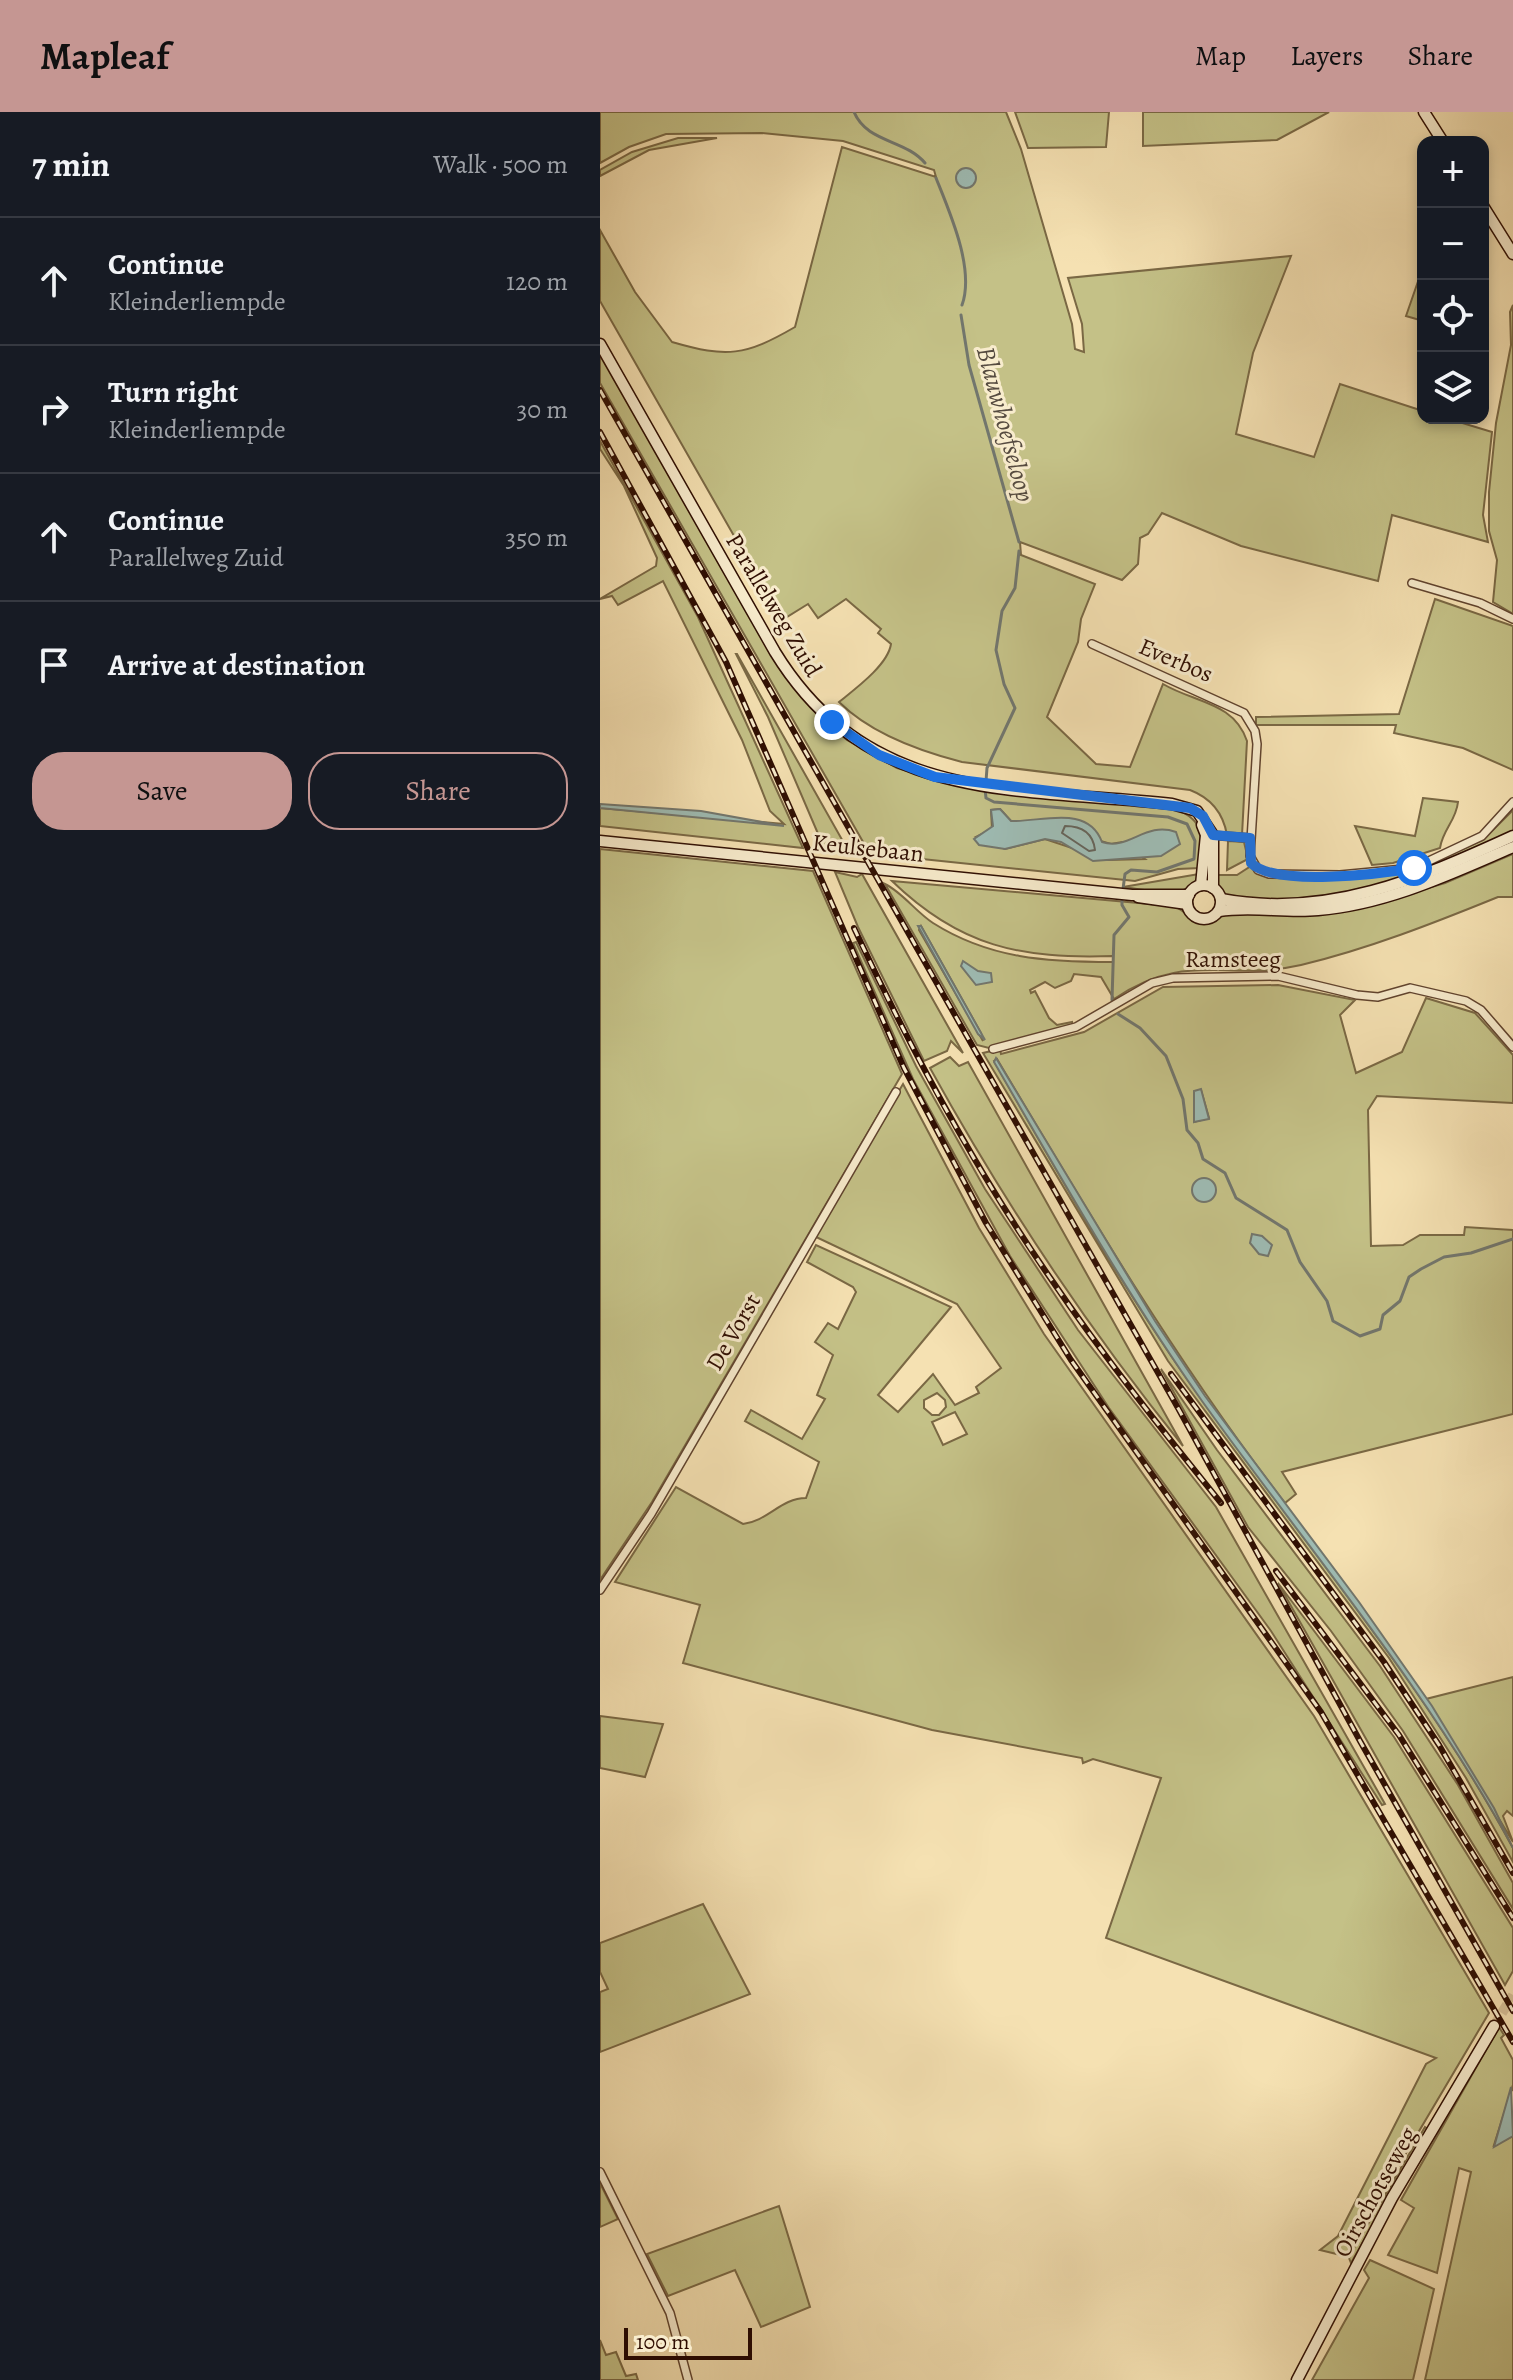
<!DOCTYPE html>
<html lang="en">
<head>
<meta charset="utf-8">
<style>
  :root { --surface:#171b24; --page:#242831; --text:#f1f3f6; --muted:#9ea1a6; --line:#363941; --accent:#c59692 }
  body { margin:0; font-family:Alegreya,serif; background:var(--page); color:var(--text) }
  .controls { position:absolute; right:24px; top:24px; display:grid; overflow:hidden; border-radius:16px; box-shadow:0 4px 12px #0003 }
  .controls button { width:72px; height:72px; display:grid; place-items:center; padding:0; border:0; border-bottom:2px solid var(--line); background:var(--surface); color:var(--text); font:40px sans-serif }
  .scale { position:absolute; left:24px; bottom:20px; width:128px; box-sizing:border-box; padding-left:8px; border:4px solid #2f0e02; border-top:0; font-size:22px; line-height:28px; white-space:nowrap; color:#2f0e02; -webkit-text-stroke:6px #f8eccd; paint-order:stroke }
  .stop { position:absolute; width:24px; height:24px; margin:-18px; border:6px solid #1a73e8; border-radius:50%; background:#fff }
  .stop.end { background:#1a73e8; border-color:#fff; box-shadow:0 2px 8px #0008 }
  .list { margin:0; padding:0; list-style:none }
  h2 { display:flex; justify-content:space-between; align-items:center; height:104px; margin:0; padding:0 32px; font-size:34px }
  h2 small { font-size:26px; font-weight:400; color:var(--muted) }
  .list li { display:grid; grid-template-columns:52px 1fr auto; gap:24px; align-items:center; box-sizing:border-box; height:128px; padding:0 32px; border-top:2px solid var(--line) }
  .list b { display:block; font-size:30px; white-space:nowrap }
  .list p { margin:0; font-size:26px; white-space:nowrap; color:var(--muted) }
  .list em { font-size:26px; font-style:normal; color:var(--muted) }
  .actions { display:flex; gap:16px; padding:24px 32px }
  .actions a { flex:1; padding:18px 0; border:2px solid var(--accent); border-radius:32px; text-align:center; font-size:28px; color:var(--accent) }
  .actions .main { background:var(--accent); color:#111 }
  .icon { flex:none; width:44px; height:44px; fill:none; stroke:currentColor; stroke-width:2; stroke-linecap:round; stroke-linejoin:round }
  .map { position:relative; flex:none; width:913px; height:2268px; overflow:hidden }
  header { display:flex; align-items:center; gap:48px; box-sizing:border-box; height:112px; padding:0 40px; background:var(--accent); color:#111 }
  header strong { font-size:38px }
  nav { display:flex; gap:44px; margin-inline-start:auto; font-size:28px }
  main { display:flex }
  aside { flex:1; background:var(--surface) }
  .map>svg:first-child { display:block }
  .green { fill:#c4c187; stroke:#7a6844; stroke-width:2; fill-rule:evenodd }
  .water { fill:#9ebcb4; stroke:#72766d; stroke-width:2 }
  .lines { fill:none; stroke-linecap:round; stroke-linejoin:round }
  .shore { stroke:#66655b; stroke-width:2 }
  .stream { stroke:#72766d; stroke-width:3 }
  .secondary-tunnel { stroke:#d7c198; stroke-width:10; stroke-dasharray:10 5; stroke-linecap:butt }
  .street-casing { stroke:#60432e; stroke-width:10 }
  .secondary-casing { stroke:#2f0e02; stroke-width:13 }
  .street { stroke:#f8eccd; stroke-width:7 }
  .secondary { stroke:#f8eccd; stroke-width:10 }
  .rail-casing { stroke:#2f0e02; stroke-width:6 }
  .rail { stroke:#f8eccd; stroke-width:3; stroke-dasharray:9; stroke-linecap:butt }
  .route { stroke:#1a73e8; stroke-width:10 }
  .labels { text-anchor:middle; stroke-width:6; stroke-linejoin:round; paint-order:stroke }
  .street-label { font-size:24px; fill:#2f0e02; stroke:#f8eccd }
  .water-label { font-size:26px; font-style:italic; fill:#564b40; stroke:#f8eccd }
</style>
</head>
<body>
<header>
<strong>Mapleaf</strong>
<nav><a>Map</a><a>Layers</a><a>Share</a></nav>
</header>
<main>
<aside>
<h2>7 min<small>Walk · 500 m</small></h2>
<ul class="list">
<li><svg class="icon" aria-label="ahead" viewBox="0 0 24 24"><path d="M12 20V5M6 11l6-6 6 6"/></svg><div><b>Continue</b><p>Kleinderliempde</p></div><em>120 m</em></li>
<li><svg class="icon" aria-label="right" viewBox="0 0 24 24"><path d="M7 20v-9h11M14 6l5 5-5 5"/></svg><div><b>Turn right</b><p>Kleinderliempde</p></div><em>30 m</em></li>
<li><svg class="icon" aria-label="ahead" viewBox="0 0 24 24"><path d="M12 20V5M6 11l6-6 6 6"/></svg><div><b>Continue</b><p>Parallelweg Zuid</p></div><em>350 m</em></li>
<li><svg class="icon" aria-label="arrive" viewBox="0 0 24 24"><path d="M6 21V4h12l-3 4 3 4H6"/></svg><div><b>Arrive at destination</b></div></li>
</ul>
<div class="actions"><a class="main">Save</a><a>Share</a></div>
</aside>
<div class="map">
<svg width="913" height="2268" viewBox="0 0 913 2268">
  <rect width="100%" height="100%" fill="#f5e1b2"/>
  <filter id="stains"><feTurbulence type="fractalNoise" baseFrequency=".0025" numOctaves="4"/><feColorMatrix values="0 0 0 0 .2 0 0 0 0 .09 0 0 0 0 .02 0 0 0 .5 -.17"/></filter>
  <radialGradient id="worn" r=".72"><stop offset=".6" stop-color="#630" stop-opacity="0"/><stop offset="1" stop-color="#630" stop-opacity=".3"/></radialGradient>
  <!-- green -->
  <g class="green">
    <path d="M0,0h406l15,37 51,175 3,25 9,3 -2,-28 -14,-46 223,-22 -38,97 -17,81 78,23 26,-73 83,27v7h23l46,14 -9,83 5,27 -96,-27 -14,66 -137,-35 -79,-33 -14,21 -8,4 -2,26 -16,16 -102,-38 1,13 74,29 -14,35 -3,23 -31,75 49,47 34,3 33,-83c32,19 71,18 84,57l-5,94h-15c-4,-23 -16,-37 -37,-45l-228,-28c-43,-11 -91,-28 -123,-60 16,-13 49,-37 52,-58l-13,-11 3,-4 -35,-30 -28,19 -10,-14 -26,16 -182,-319v-71l35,62 37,50c55,16 73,14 123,-15l47,-180 94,30 -2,-7 -91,-29 -81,-8 -96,1 -37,13 -29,16z"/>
    <path d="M415,0h94l-3,35 -78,1z"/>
    <path d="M543,0h186l-52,28 -134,6z"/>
    <path d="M78,26h39l-68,12 -49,26v-6l32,-18z"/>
    <path d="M823,155v54l-17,-5z"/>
    <path d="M913,193v309l-20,-12 4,-42 -8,-29v-39l7,-69 15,-78 -1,-33z"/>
    <path d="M0,240l183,322 33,39 31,27 50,28 63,18 211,21c36,13 30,28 29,61l-22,1 -43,12 -261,-27 -8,-7 -266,-464zM400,697l11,12 24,1 76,22 11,-2 23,17 -37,1 -63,-21 -40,10 -29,-12 16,-8 -1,-19z"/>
    <path d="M0,329l98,176 105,231 -203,-22v-18l184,16 -14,-13 -28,-71 -79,-159 -45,24 -6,-9 -12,3 56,-33 1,-8 -33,-72 -24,-37z"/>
    <path d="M835,487l78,27v144l-50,-22 -69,-15 2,-8h-140v-8l143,-3z"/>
    <path d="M136,542h1l112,198 -24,-2 -57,-133z"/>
    <path d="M823,686l35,4c-2,19 -15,27 -18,46l-47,15 -21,2 -17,-39 60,10z"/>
    <path d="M913,698v23l-100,44 -99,24 -86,-3 -11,-13 -3,-10h23l14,-9 11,9 15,3h78l54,-6 74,-32z"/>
    <path d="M628,729l16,1 4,17 -21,11z"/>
    <path d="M0,737l213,22 89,203 -250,428 -52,78z"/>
    <path d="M913,742v43h-15c-64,26 -130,52 -197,68 -74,17 -116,-15 -187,34l-13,-22 -27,-3 -3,7 -16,7 -10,-6 -15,8 1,3 4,-2 14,27 8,7 15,-3v5l-83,21 -12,-3 -92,-161c17,8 31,28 48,39 57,36 114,39 180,39v-6c-92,3 -153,-9 -221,-75l280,25c15,3 18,18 35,18l17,-10 180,-19 41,-12zM321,814l60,107 2,8 -64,-111z"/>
    <path d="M235,760l22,5 5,-3 101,179 -12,-12 -4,10 -23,10 -66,-134z"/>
    <path d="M599,762c-8,29 -54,15 -76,13z"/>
    <path d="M256,830l60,124 69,123 93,141 138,177 169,297 -3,1 -111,-174 -162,-223 -99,-152 -97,-177 -60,-136z"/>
    <path d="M678,873l77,15 -15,15 16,58 46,-21 24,-54 49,15 38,42v48l-136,-7 -9,14 3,136 32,-1 17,-10h44l1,-8 48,3v184l-231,58 14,22 -11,9c-108,-140 -198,-292 -288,-444l-3,2c64,112 130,231 208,339 106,149 224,287 311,448v14l-47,-84 -77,-120 -221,-297 -185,-308 17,-4 1,5 83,-22 79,-45zM601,978l8,28 -15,4v-30z"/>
    <path d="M350,945l9,9 9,-4 215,384c-94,-116 -179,-244 -253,-378z"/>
    <path d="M303,972l76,144 65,106 270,382 175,297 -144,243 -25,-6 18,-14 88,-172 10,-6 -330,-120 55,-160 -68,-19 -10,4 -1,-5 -150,-28 -249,-67 17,-58 -85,-23 61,-95 67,37c25,-3 38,-26 63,-26l13,-36 -74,-41 6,-11 51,29 23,-40 -8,-4 16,-40 -18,-13 13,-19 10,6 18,-37 -3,-5 -46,-25 9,-17 135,62 -73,88 20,17 35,-38 22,31 24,-12 -3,-6 25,-19 -44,-64 -143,-68zM337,1281l8,7 1,7 -7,8h-7l-8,-7v-8zM355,1300l12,22 -24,11 -11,-23z"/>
    <path d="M561,1257l56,81 163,216 78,119 55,98v26l-110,-178 -72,-100 -83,-104z"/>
    <path d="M678,1471l116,154 119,191v43l-8,14z"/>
    <path d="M913,1565v139l-6,-5 -4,5 10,26 -87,-143z"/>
    <path d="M0,1604l63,8 -18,53 -45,-9z"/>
    <path d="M103,1792l47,90 -150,58v-60l8,-3 -8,-17v-29z"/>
    <path d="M899,1915l5,8 -3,3 12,22v31l-1,-3 -18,57 19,-9v244h-88l46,-208 -12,-4 -22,105 -49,-18 26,-47 -13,-8z"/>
    <path d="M825,2015l3,2 -77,134 -2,-5 6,-12z"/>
    <path d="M0,2071l18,36 -18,8z"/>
    <path d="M179,2094l31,101 -49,20 -26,-57 -67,26 -21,-42z"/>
    <path d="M770,2148l64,29 -21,91h-101l57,-102 -5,-8z"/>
    <path d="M0,2228l6,15 10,-3 10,24 10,-2 2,6h-38z"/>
  </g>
  <!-- water -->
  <g class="water">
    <circle cx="366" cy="66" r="10"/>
    <path d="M0,692l101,7 83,15 -184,-18z"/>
    <path d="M400,697l11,12c31,1 77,-17 91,21 27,9 43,-21 74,-10l4,12 -19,12 -68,5 -32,-19 -16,-3 -40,10 -26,-4 -5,-6 19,-13 -2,-16z"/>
    <path d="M318,814h3l64,114 -7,-6z"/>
    <path d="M363,849l15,10 13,2 1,9 -16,3 -15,-19z"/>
    <path d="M396,946l159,263 50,75 154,206 73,104 62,102 19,40c-87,-161 -205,-299 -311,-447 -77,-109 -143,-227 -208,-339z"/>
    <path d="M601,977l8,30 -15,3v-31z"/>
    <circle cx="604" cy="1078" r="12"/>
    <path d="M652,1122l10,2 10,9 -4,11 -9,-2 -9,-11z"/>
    <path d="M911,1975l2,49 -19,11z"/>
  </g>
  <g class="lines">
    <!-- shore -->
    <path class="shore" d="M465,714c17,0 28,7 30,24l-6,1 -27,-18z"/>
    <!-- stream -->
    <g class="stream">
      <path d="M254,0c13,31 51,27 71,51"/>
      <path d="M336,66c14,35 39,91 26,127"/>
      <path d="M361,203l8,50 50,177"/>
      <path d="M386,669l1,-13 28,-60 -11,-24 -8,-34 6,-39 13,-23 4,-37"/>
      <path d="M385,677l1,9 8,4 174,15 19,7 8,17 -1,18 -37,13 -26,-2 -6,4 -2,15"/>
      <path d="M512,888l2,-65 15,-18 -7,-12v-8"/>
      <path d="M518,902l22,14 26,28 17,43 4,31 11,13 5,16 22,14 11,25 51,32 13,32 27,39 6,20 27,15 20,-7 3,-14 17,-14 9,-24 12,-8 23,-12 27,-4 42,-14"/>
    </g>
    <!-- secondary-tunnel -->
    <path class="secondary-tunnel" d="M894,1914l19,-31"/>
    <defs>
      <g id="street">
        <path d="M812,471l68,20 33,16"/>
        <path d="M492,532l152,69 11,18 2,13 -7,112 8,14 11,4 71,1 74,-7 68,-32 31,-34"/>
        <path d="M609,723l41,3"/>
        <path d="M393,937l83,-22 76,-44 21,-5 105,-2 79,19 21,2 32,-9 56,13 15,9 32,37"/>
        <path d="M0,1478l51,-76 245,-422"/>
        <path d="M0,2060l70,141 18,67"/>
      </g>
      <g id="secondary">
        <path d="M824,0l19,30"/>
        <path d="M883,94l30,48"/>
        <path d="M0,232l175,308c94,153 240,135 397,152l25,7 16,24v53"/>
        <path d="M0,729l532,54h57"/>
        <path d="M601,773l5,-50 -4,-10"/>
        <circle cx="604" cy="790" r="17"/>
        <path d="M538,785l49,7"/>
        <path d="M621,787c106,20 198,-20 292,-63"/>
        <path d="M619,799c32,-5 66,2 99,-1 70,-6 132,-36 195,-63"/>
        <path d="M697,2268l95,-182 102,-172"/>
      </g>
    </defs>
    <!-- street casing -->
    <use href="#street" class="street-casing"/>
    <!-- secondary casing -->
    <use href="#secondary" class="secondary-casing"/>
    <!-- street -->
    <use href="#street" class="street"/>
    <!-- secondary -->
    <use href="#secondary" class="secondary"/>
    <defs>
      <g id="rail">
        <path d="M0,278l578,1018 182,333 153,270"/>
        <path d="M0,320l126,230 178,406 82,155 85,137 250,352 192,330"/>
        <path d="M254,816c57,122 120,240 197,351 53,78 111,151 170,224"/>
        <path d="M571,1262l213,288 55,83 74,128"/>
        <path d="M676,1459l123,164 114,183"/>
      </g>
    </defs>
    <!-- rail casing -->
    <use href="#rail" class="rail-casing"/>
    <!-- rail -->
    <use href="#rail" class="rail"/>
  </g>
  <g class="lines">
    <!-- route -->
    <path class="route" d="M232,610l47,33 56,22 255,31 13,8 10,19 37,3 1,25c24,24 129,11 163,5"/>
  </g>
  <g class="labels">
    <!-- street labels -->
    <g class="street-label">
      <text transform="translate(174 493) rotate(59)" y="8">Parallelweg Zuid</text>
      <text transform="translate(576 548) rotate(23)" y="8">Everbos</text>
      <text transform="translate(268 736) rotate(6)" y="8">Keulsebaan</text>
      <text x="633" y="855">Ramsteeg</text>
      <text transform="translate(133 1220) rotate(-60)" y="8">De Vorst</text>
      <text transform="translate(775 2080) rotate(-61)" y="8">Oirschotseweg</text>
    </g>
    <!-- water labels -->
    <g class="water-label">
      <text transform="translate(406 312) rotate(75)" y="9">Blauwhoefseloop</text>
    </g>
  </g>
  <rect width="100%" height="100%" filter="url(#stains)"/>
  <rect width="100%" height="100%" fill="url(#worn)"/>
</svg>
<div class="controls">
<button>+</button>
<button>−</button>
<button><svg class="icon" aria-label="locate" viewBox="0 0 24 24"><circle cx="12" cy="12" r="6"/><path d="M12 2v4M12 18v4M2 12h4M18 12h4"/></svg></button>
<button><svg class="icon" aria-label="layers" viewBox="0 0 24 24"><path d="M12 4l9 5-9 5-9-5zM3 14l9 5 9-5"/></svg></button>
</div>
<div class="scale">100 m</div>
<div class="stop" style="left:814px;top:756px"></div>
<div class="stop end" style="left:232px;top:610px"></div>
</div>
</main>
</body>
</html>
